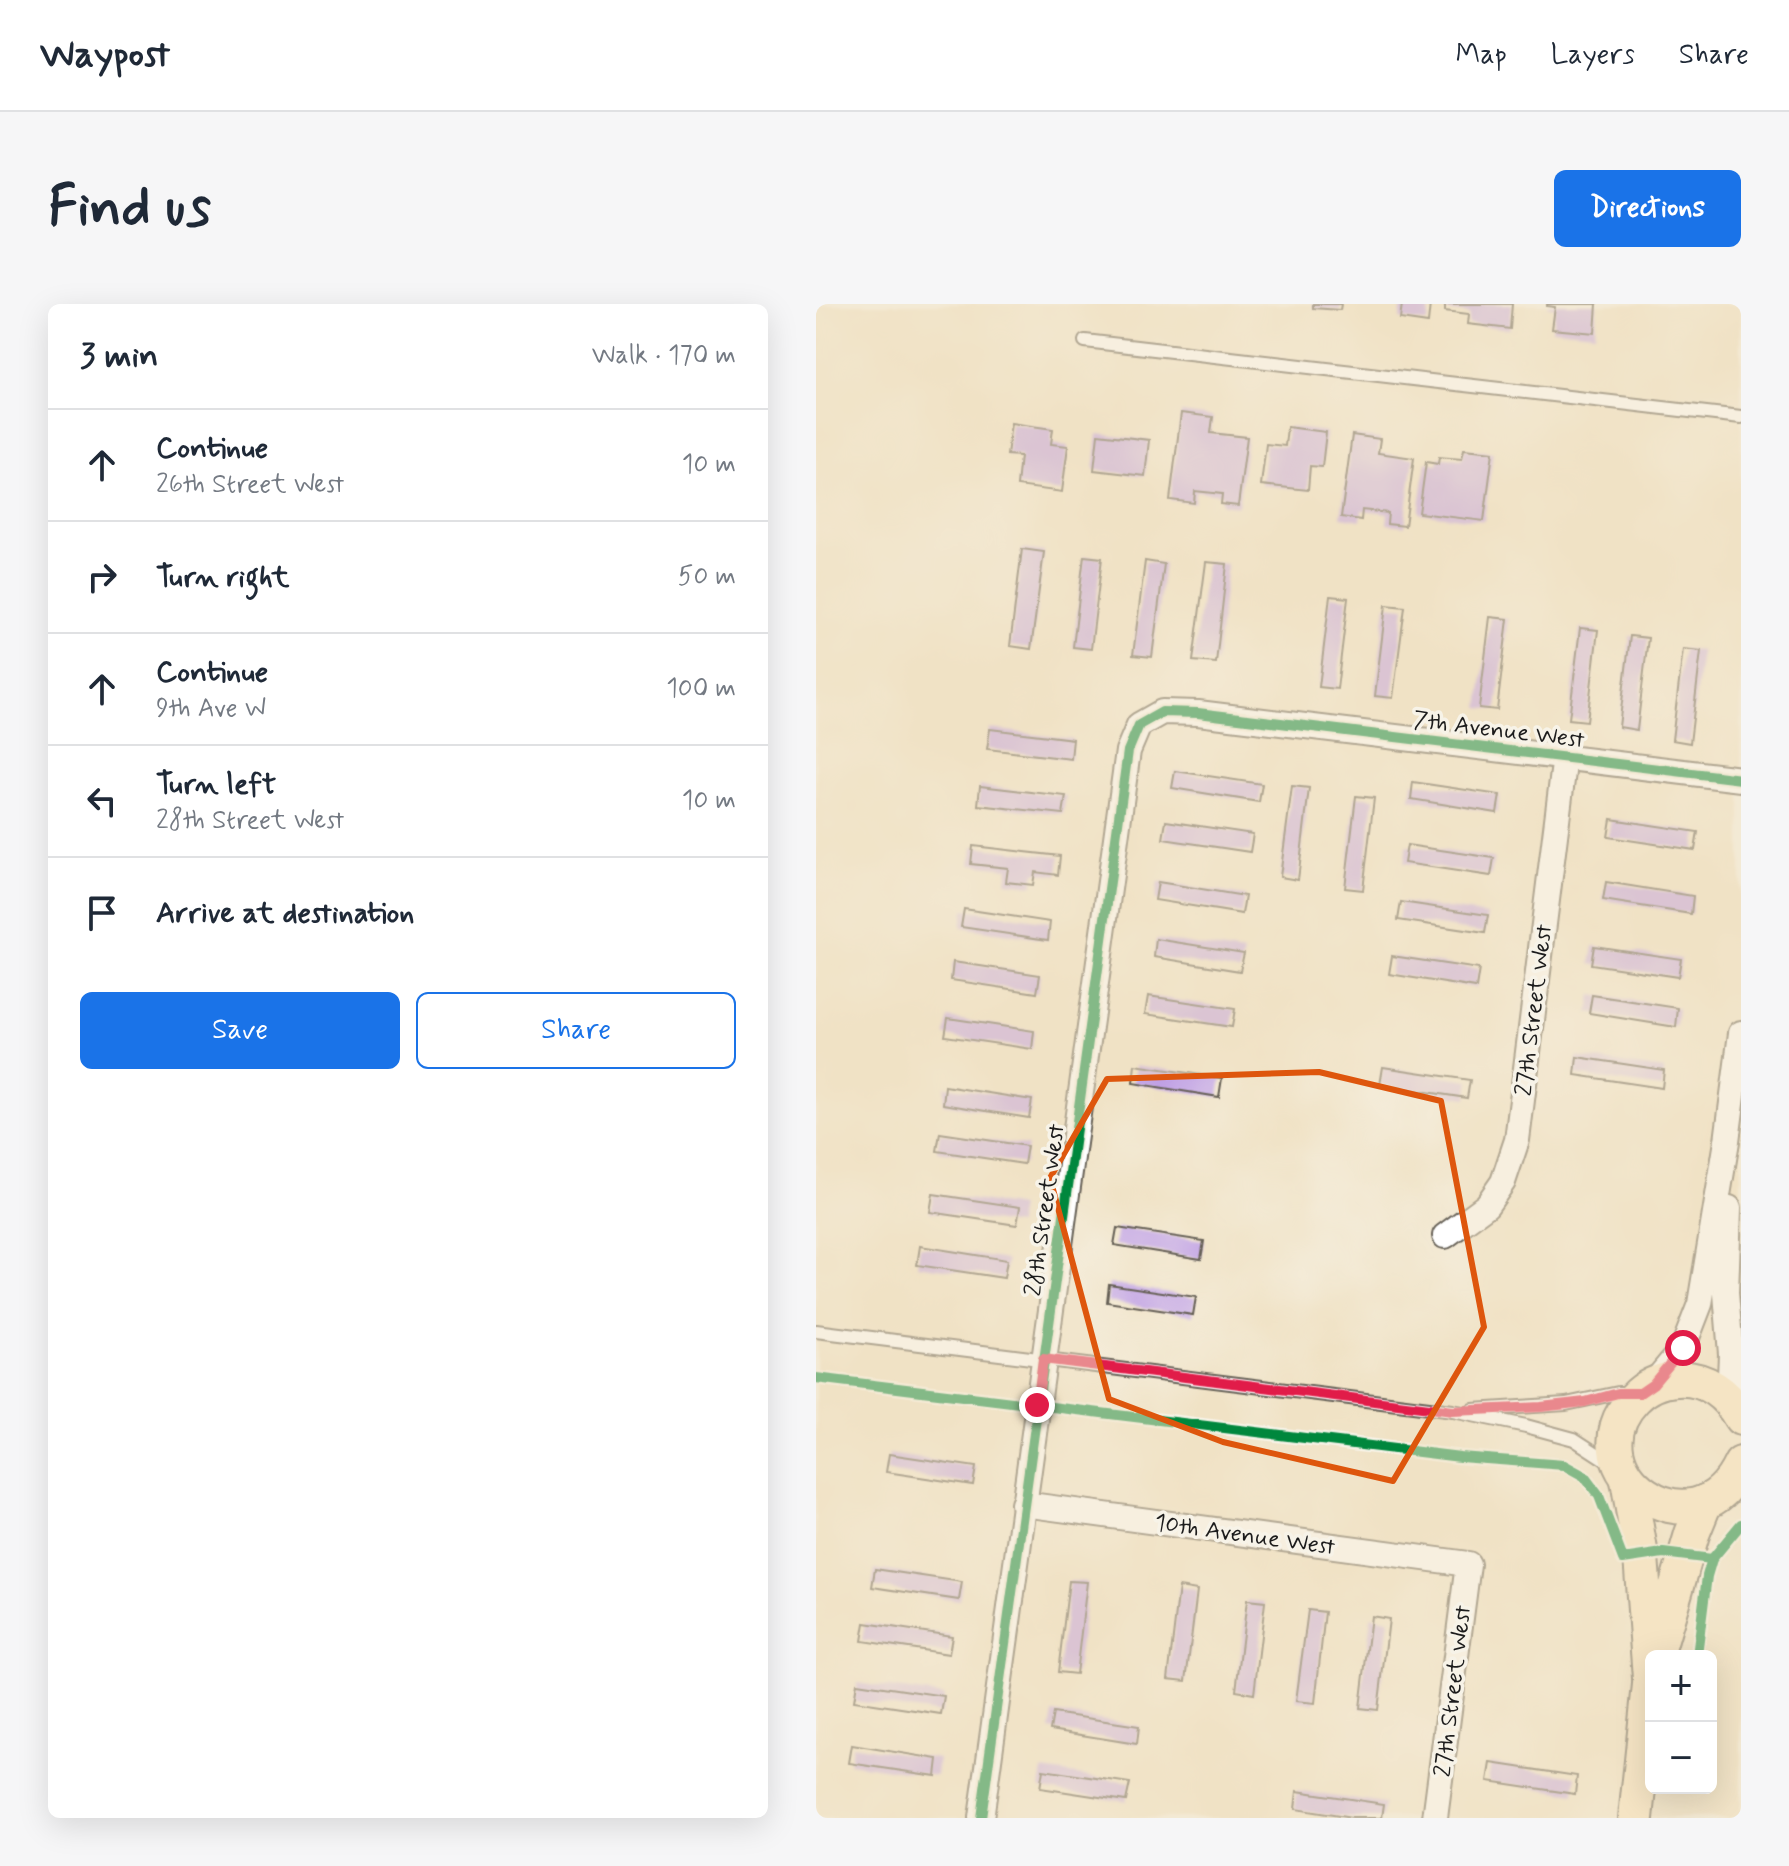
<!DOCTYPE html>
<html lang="en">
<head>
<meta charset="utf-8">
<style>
  :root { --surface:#fff; --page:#f6f6f7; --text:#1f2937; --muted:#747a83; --line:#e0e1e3; --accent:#1a73e8 }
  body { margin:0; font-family:Mynerve,sans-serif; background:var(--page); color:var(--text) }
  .controls { position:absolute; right:24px; bottom:24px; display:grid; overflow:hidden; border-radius:12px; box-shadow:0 8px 32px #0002 }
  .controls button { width:72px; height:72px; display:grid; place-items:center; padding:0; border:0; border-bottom:2px solid var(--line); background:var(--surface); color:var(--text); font:40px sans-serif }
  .stop { position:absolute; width:24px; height:24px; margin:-18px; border:6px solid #e11d48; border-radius:50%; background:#fff }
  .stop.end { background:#e11d48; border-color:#fff; box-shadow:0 2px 8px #0008 }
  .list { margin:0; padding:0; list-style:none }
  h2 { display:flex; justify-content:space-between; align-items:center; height:104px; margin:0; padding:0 32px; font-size:34px }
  h2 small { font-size:26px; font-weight:400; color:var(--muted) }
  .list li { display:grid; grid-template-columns:52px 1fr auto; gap:24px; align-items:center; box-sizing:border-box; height:112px; padding:0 32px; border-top:2px solid var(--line) }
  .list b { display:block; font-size:30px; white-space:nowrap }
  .list p { margin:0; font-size:26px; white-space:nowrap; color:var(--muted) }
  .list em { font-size:26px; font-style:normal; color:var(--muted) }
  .actions { display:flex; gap:16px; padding:24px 32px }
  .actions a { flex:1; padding:18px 0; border:2px solid var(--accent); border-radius:12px; text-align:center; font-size:28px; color:var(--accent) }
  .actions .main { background:var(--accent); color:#fff }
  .icon { flex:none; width:44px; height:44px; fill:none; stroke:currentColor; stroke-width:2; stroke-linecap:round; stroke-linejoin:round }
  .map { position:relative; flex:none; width:925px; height:1514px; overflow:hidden; border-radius:12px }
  header { display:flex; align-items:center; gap:48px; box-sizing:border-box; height:112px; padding:0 40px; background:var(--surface); border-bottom:2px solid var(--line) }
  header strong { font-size:38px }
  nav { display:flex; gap:44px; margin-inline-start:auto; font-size:28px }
  .intro { display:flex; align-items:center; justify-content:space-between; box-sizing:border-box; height:192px; padding:0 48px }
  h1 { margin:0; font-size:56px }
  .button { padding:20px 36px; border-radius:12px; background:var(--accent); color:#fff; font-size:28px; font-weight:700 }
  main { display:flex; gap:48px; padding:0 48px }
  aside { flex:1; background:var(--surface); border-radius:12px; box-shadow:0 8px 32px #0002 }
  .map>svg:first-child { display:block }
  .building { fill:#c0a0e5 }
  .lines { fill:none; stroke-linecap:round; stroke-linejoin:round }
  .lane-casing { stroke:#666157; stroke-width:16 }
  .street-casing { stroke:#666157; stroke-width:28 }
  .secondary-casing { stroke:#666157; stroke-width:38 }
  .lane { stroke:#fff; stroke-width:12 }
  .street { stroke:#fff; stroke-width:24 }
  .secondary { stroke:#fae7c3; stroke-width:34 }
  .cycleway-casing { stroke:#f7f3e8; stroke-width:15 }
  .cycleway { stroke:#00873e; stroke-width:10 }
  .route { stroke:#e11d48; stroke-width:10 }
  .marked { fill:none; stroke:#de560d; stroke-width:6; stroke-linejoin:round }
  .labels { text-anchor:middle; stroke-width:7; stroke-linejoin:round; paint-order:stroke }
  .street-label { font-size:24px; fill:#1c1c1c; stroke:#f7f3e8 }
</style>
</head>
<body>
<header>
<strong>Waypost</strong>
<nav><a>Map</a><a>Layers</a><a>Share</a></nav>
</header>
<div class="intro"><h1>Find us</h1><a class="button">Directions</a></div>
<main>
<aside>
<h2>3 min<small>Walk · 170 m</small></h2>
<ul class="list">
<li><svg class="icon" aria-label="ahead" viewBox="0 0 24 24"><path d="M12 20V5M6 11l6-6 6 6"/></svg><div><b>Continue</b><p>26th Street West</p></div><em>10 m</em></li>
<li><svg class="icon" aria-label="right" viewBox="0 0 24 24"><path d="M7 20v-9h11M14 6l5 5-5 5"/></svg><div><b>Turn right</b></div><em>50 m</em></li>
<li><svg class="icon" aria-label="ahead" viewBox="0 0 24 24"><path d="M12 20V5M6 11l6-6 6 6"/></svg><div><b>Continue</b><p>9th Ave W</p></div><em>100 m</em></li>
<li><svg class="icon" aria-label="left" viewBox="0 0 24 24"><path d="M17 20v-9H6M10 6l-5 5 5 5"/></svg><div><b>Turn left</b><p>28th Street West</p></div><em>10 m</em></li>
<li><svg class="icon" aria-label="arrive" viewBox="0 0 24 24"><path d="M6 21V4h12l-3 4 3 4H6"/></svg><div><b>Arrive at destination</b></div></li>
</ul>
<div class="actions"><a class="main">Save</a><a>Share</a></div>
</aside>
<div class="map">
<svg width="925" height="1514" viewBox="0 0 925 1514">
  <rect width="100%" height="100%" fill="#f7f3e8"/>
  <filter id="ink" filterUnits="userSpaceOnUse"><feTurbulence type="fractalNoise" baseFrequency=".0125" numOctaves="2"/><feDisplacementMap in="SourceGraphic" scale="16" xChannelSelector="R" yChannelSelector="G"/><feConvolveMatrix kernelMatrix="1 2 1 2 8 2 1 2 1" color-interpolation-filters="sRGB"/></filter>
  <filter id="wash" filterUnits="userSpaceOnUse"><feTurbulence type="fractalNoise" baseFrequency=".006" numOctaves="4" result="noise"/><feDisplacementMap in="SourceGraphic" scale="32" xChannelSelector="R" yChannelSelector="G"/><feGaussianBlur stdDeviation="1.8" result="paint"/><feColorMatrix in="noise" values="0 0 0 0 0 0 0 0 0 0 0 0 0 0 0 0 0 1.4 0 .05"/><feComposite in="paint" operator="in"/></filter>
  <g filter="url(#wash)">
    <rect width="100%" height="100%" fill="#f0e2c5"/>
    <g id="blocks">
      <!-- building -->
      <g class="building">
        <path d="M497,0h28l-1,6 -27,-2z"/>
        <path d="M586,0h28l-2,19 -28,-4z"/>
        <path d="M629,0h67l-2,25 -42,-5 1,-10 -24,-3z"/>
        <path d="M731,0h50l-2,29 -43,-4 3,-22 -8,-1z"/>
        <path d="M365,109l32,4 -2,16 36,4 -9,69 -17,-2 1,-10 -27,-3 -1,12 -24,-3z"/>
        <path d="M195,119l42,6 -2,15 17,2 -6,46 -45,-6 3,-30 -13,-1z"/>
        <path d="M471,123l39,5 -4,35 -12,-1 -2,24 -47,-5 5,-41 19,2z"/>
        <path d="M282,130l51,6 -4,36 -51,-6z"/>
        <path d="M536,131l28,4 -2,14 36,5 -9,68 -18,-2 1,-11 -26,-3 -1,10 -20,-3z"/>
        <path d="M648,145l29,3 -9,69 -65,-8 7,-51 12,2 1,-7 23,2z"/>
        <path d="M206,245l22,3 -13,97 -21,-3z"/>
        <path d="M268,252l18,2 -11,91 -18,-2z"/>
        <path d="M329,257l19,3 -12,93 -19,-2z"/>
        <path d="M390,258l21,2 -11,99 -23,-2z"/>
        <path d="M514,292l18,2 -11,91 -18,-2z"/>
        <path d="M570,301l19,2 -12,91 -18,-2z"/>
        <path d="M674,313l18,2 -11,91 -18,-2z"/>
        <path d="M764,324l18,2 -11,91 -18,-2z"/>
        <path d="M814,332l18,2 -11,92 -18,-3z"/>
        <path d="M867,345l18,2 -11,92 -18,-3z"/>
        <path d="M174,425l83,10 -2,20 -84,-10z"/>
        <path d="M359,467l87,13 -3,18 -87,-14z"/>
        <path d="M597,478l87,13 -3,18 -86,-14z"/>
        <path d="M164,482l86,10 -3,18 -85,-9z"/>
        <path d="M476,482l17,2 -11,92 -18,-3z"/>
        <path d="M540,492l18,2 -11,92 -18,-2z"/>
        <path d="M795,515l87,13 -3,18 -87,-13z"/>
        <path d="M350,517l87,13 -3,18 -87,-13z"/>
        <path d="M591,541l87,13 -3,18 -87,-13z"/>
        <path d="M157,542l87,10 -2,19 -23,-3 -2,13 -27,-3 2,-14 -37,-4z"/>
        <path d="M342,578l87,14 -3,18 -87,-14z"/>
        <path d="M790,578l87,14 -2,18 -88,-14z"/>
        <path d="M585,598l87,13 -3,18 -87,-13z"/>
        <path d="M148,605l86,13 -2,18 -87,-13z"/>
        <path d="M340,635l88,14 -4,18 -86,-14z"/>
        <path d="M778,642l87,13 -3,18 -87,-13z"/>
        <path d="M576,652l87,13 -3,19 -87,-14z"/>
        <path d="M137,658l87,13 -3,18 -86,-13z"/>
        <path d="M776,691l86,13 -2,19 -87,-14z"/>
        <path d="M332,692l87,13 -3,18 -87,-13z"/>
        <path d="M132,714l86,13 -2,18 -87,-13z"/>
        <path d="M761,753l87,13 -2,18 -87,-13z"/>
        <path d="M319,761l87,13 -3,19 -86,-14z"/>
        <path d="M567,763l87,13 -3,18 -87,-13z"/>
        <path d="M129,782l87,14 -3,18 -86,-14z"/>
        <path d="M124,829l87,13 -3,18 -87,-13z"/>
        <path d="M117,890l87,13 -3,18 -87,-13z"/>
        <path d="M301,924l87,13 -3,18 -87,-14z"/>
        <path d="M104,942l87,14 -3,18 -87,-13z"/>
        <path d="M293,980l87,13 -3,18 -86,-13z"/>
        <path d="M73,1150l87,13 -3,18 -87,-13z"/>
        <path d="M59,1265l87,13 -3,18 -87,-13z"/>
        <path d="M253,1277l18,1 -11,92 -18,-2z"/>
        <path d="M363,1283l18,3 -11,91 -18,-2z"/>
        <path d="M431,1296l18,2 -11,92 -18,-3z"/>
        <path d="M492,1306l17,2 -10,91 -19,-2z"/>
        <path d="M555,1312l18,3 -11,91 -18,-2z"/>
        <path d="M49,1319l87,13 -3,18 -87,-13z"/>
        <path d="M41,1379l87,13 -3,18 -87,-13z"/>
        <path d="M237,1409l86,13 -2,18 -87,-14z"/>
        <path d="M36,1441l86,14 -2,17 -87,-13z"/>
        <path d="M675,1459l86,13 -2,18 -87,-13z"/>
        <path d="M227,1466l87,13 -4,18 -86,-13z"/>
        <path d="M481,1487l87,13 -2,14h-30l-57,-9z"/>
      </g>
    </g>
  </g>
  <g filter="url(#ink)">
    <use href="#blocks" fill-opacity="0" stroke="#666157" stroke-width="2"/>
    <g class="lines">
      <defs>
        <g id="lane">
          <path d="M269,37l656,76"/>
          <path d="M0,1027l637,80 73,15 48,13 40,26"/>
          <path d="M657,1106l93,-6 52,-11h15"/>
        </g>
        <g id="street">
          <path d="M913,904l-3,85 5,61 -2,46"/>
          <path d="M629,932l42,-31 16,-23 14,-42 48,-384"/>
          <path d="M837,1080l30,-36 17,-44 27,-163 14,-108"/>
          <path d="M207,1200l445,60 -33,254"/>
          <path d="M165,1514l147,-1067 11,-26 23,-13 36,1 543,66"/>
        </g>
        <g id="secondary">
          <path d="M925,1114c-14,-24 -35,-41 -64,-39 -17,1 -32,8 -43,20 -66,69 61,164 107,65"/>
          <path d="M812,1176l13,76 9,122"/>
          <path d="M840,1352l36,-122 13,-32"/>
          <path d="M820,1514l15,-143"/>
        </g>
      </defs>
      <!-- lane casing -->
      <use href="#lane" class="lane-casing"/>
      <!-- street casing -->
      <use href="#street" class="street-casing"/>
      <!-- secondary casing -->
      <use href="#secondary" class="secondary-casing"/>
      <!-- lane -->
      <use href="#lane" class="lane"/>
      <!-- street -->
      <use href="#street" class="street"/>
      <!-- secondary -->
      <use href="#secondary" class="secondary"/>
      <defs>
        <g id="cycleway">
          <path d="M0,1074l644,79 104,8 20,11 15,20 24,63 40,-6 49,6"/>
          <path d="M881,1352l10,-80 5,-17 29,-35"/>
          <path d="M165,1514l147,-1067 11,-26 23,-13 36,1 543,66"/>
        </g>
      </defs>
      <!-- cycleway casing -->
      <use href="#cycleway" class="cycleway-casing"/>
      <!-- cycleway -->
      <use href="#cycleway" class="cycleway"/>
    </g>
  </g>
  <g class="lines" filter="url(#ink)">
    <!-- route -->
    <path class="route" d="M221,1101l6,-46 410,52 88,-4 44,-5 33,-9h22l13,-9 30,-36"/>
  </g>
  <!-- marked area -->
  <path d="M0 0H925V1514H0ZM503,768l122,29 43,226 -91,154 -170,-39 -114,-43 -59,-221 57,-99z" fill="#f0e2c5" fill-opacity=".55" fill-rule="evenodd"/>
  <path class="marked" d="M503,768l122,29 43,226 -91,154 -170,-39 -114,-43 -59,-221 57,-99z"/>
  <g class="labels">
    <!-- street labels -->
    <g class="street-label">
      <text transform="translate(683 425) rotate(7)" y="8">7th Avenue West</text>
      <text transform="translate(717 706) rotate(-83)" y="8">27th Street West</text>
      <text transform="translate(228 906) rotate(-82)" y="8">28th Street West</text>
      <text transform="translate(429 1230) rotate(8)" y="8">10th Avenue West</text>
      <text transform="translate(636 1387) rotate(-83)" y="8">27th Street West</text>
    </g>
  </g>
</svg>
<div class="controls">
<button>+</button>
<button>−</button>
</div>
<div class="stop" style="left:867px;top:1044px"></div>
<div class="stop end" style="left:221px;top:1101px"></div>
</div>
</main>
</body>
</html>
